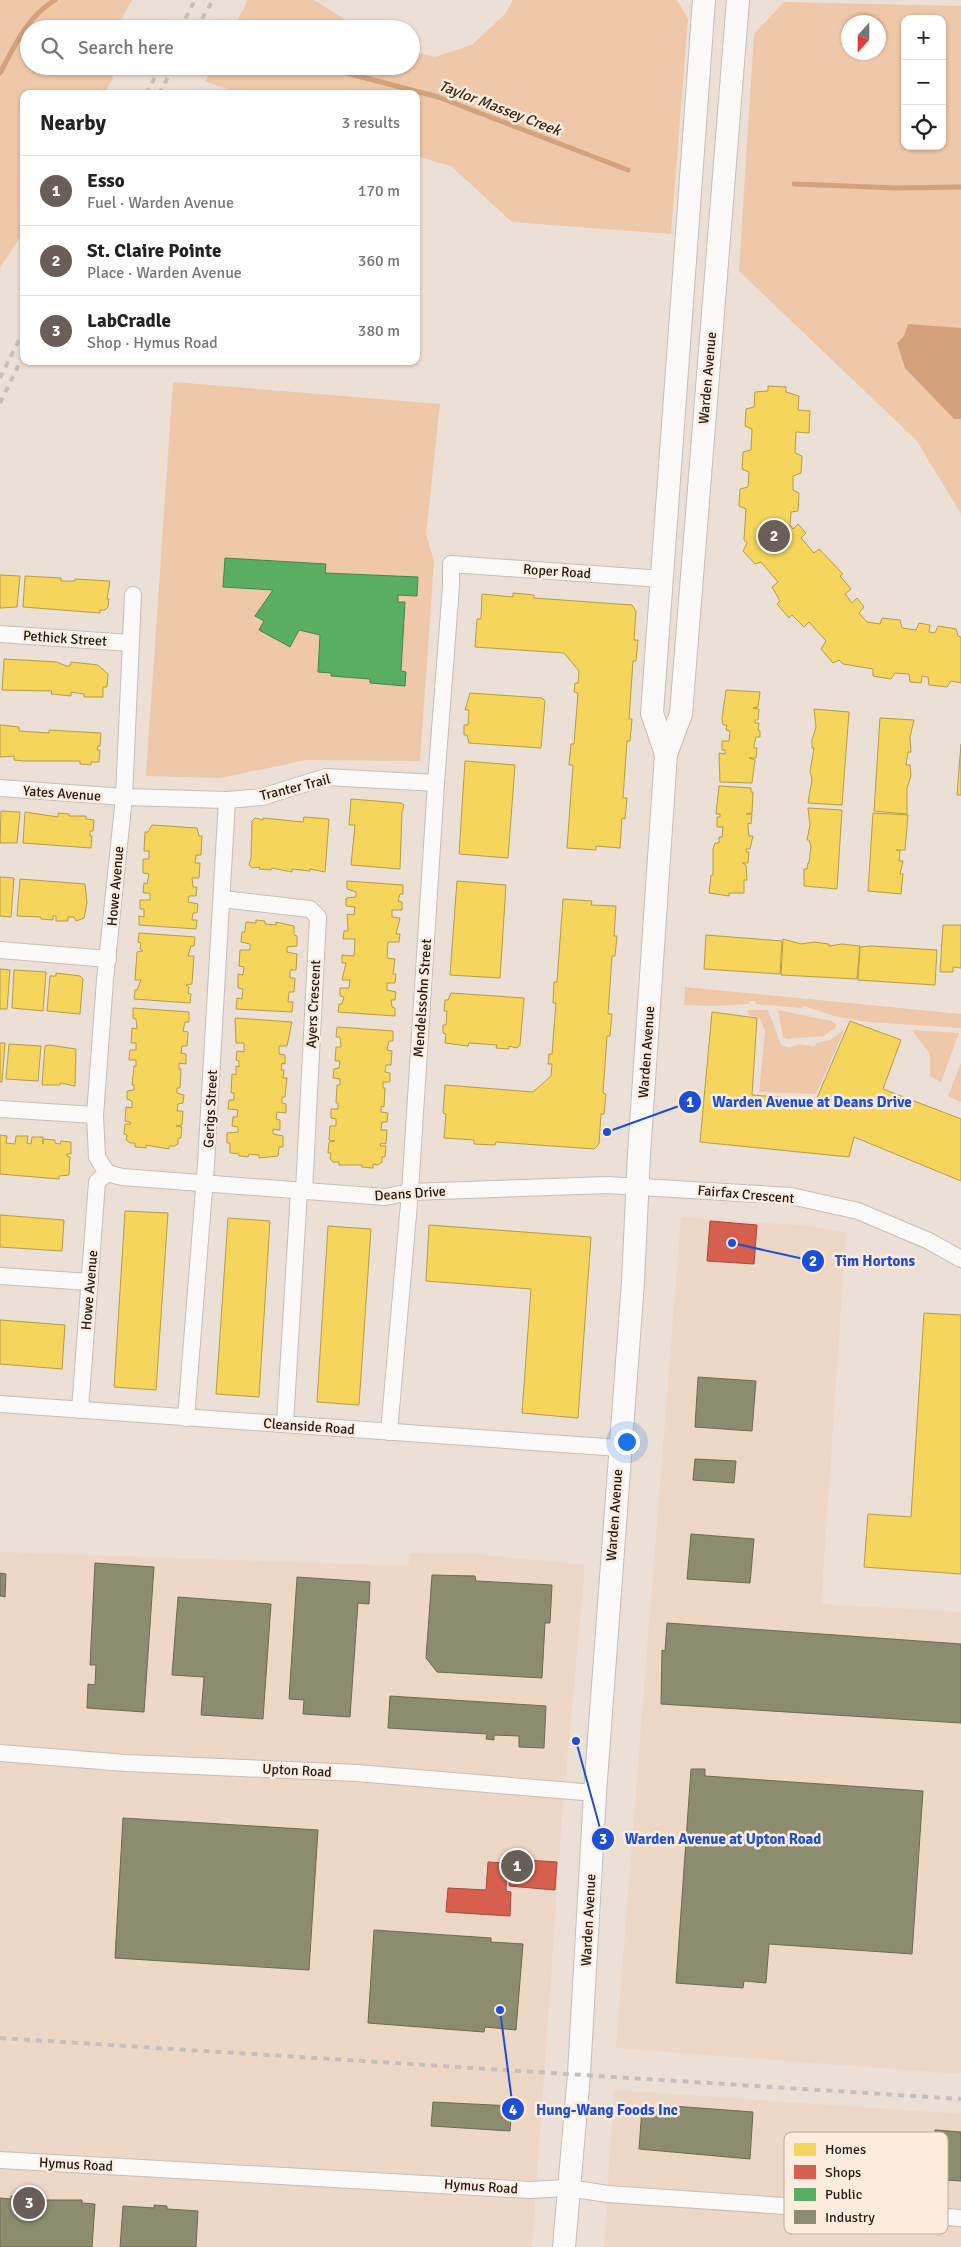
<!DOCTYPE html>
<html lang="en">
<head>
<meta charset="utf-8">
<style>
  :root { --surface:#fff; --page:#f2f2f2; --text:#222; --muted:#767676; --line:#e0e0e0; --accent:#695f58 }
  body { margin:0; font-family:Signika,sans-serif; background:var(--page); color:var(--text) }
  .controls { position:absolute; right:15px; top:15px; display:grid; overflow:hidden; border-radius:10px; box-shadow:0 1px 4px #0004 }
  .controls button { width:45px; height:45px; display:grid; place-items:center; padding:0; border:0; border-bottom:1px solid var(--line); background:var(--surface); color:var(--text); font:25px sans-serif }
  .compass { position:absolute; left:841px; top:15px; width:45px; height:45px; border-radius:50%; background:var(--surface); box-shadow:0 1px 4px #0004; rotate:201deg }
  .you { position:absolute; left:626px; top:1441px; width:18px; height:18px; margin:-12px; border:4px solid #fff; border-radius:50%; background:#1a73e8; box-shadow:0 0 0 8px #1a73e833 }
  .badge { display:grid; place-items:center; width:32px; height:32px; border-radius:50%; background:var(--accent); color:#fff; font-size:16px; font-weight:700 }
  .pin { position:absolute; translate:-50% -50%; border:2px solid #fff; box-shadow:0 1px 5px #0006 }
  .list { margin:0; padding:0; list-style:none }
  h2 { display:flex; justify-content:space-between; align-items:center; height:65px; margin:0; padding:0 20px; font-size:21px }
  h2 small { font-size:16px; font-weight:400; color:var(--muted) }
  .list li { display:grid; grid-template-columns:32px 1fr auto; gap:15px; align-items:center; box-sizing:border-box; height:70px; padding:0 20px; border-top:1px solid var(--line) }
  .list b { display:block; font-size:19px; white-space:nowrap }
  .list p { margin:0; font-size:16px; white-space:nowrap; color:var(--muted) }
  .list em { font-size:16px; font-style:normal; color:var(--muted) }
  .icon { flex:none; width:28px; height:28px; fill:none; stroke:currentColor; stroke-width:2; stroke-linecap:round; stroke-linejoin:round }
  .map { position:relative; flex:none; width:961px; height:2247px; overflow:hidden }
  .search { position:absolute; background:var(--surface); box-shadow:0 1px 4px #0004; left:20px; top:20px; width:400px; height:55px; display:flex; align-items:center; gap:12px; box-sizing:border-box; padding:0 18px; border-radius:28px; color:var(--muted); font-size:19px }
  .panel { position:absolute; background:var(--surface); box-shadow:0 1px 4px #0004; left:20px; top:90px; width:400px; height:275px; border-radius:10px }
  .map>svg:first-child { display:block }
  .built { fill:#edd7c7 }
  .green { fill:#efc7a9; fill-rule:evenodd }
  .water { fill:#d3a17c }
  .homes { fill:#f6d55c; stroke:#b69d46 }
  .shops { fill:#d6604d; stroke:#a04b3c }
  .public { fill:#5aae61; stroke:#49824a }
  .industry { fill:#8c8c6e; stroke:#6c6a53 }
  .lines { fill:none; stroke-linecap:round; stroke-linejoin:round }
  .stream { stroke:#d3a17c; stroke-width:5 }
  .minor-casing { stroke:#c7bdb6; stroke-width:18 }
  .secondary-casing { stroke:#c7bdb6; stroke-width:24 }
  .minor { stroke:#fcfaf9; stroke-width:16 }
  .secondary { stroke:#fcfaf9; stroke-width:22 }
  .rail { stroke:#c4c0be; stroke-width:4; stroke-dasharray:6 6; stroke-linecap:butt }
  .labels { text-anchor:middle; stroke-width:5; stroke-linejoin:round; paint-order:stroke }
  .street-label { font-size:14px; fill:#221a14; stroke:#feecdf }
  .water-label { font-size:15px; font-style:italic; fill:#3f240e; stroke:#feecdf }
  .key { fill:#feecdf; stroke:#bcada2; stroke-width:1 }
  .key-label { font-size:14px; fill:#221a14 }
  .leader { fill:none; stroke:#1d4ed8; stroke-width:2 }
  .callout-dot { fill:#1d4ed8; stroke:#feecdf; stroke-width:2 }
  .mark-label { font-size:15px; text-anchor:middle; font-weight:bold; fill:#fff }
  .callout-label { font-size:15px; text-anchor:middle; font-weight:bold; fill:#1d4ed8; stroke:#feecdf; stroke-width:5; stroke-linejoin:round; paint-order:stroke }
</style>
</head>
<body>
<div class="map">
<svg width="961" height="2247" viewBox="0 0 961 2247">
  <rect width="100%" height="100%" fill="#ecdfd6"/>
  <!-- built -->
  <g class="built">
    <path d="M681,1217l129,9 36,6 -25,372 140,8v462l-345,-26z"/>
    <path d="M0,1552l408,14 3,-13 64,1 110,11 -23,252 -30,430h-532z"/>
    <path d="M614,2090l347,24v133h-357z"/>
  </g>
  <!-- green -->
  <g class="green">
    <path d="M0,0h132l-16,29h-87v37h80l4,12 -9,16h-80v137l-24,37z"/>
    <path d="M248,0h66l46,29h-127z"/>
    <path d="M513,0h164l11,19 -17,215 -159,-12 -61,-56 -35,-10v-62h-176l-35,-13 8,-15h198v-15l24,6 37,-12 33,-31z"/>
    <path d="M784,2l177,4v508l-44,-73 -178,-170 15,-237zM905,19h37v127h-37zM848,22h30v30h-30z"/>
    <path d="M173,382l267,22 -14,130 8,27 -14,200 -113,-1 -87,18 -74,-2z"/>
    <path d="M685,987l276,27v14l-92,-6 -35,-6 -30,-10 -2,2 -46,-4 -1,-3h-6v3l-35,2 -30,-1z"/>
    <path d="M747,1010h21l13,35 9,3 8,-4 9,1 8,2 1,-4 14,-3 14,-10 -28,64 -57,-2 6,-61 -5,-13 -11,-3z"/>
    <path d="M778,1010l53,11 5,3v3l-12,9 -37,3 -4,-2z"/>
    <path d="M912,1030l47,3 -18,49 -11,-6v-22z"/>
    <path d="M961,1063v39l-13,-6z"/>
  </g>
  <!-- water -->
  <path class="water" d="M908,324l53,4v91h-7l-49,-51 -8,-25 7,-7z"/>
  <!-- homes -->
  <g class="homes">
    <path d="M768,386l18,1v5l13,4 -1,14 12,1 -1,22 -13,-1 -1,21 7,3 -1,17 -8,3v14l6,3 -1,18 -7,1 -1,13 3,4 5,-5 8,9 -5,5 13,15 5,-4 24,25 -3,2 11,13 -6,5 7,9 5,-5 7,9 -5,6 8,9 13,2 2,-6 18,2 2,8 14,2 3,-7 11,2 -1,7 6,1 3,-7 18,3 2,7 3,1v46l-10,-2 -4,6 -18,-2 -1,-8 -6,-1 -1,7 -11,-1 -1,-8 -14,-1 -4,6 -18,-3v-7l-30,-5 -4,-4 -6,3 -12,-14 5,-8 -17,-19 -5,5 -12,-12 -3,3 -12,-14 3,-3 -8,-14 6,-5 -17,-20 -6,2 -12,-13 4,-8 -3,-3 2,-31 -7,-3 1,-17 8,-2 1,-15 -7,-3 1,-17 8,-2 1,-21 -7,-3 1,-17 8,-2 1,-15 13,-1z"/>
    <path d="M0,575l20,1 -3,31 -17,1z"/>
    <path d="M25,576l36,2v3h14v-2l35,2 -3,18h2l-1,8 -3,3h-5v3l-77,-6z"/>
    <path d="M513,593l21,2v3l98,7 4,6 -2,29h4l-2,21h-3l-4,58h3l-2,22h-3l-4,57h4l-2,21 -3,-1 -2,30 -24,-2v4l-29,-2 6,-83h-4l2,-21h3l4,-51 -4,-1 1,-9h3l1,-12 -15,-18 -89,-6 2,-28h4l1,-25 31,3z"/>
    <path d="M4,659l53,3 9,4h4l1,-4 27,3 10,9 -1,13h-4v10h-19v-3l-13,-2v4l-20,-2 1,-3 -50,-1z"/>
    <path d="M726,690l34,2 -2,15 -5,1 6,1 -1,11h-3v3h4l-1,7 2,1v6h-4l-2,8v3h3l-1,10h-7l6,2 -3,23 -32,-1 -1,-29 6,1v-4h-3v-9h7l1,-10 -4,-1 1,-5h-4l-1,-7z"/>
    <path d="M470,693l72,5 3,3 -4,47 -72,-5 -2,-8h-3v-10h4l1,-15h-4z"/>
    <path d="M814,709l35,3 -7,93 -34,-2 4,-24 -2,-7 4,-24h-2v-8l4,-13z"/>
    <path d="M880,718l34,2 -4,17 1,15h-3l-2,13h4l1,11 -4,12v26l-33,-3z"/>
    <path d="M0,725l19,2v4l30,2v-3l52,3 -1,13h-2l-1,4h3l-1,12h-8v3l-11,-1v-3h-56l-10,-1v-4l-14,1z"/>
    <path d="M961,744v51h-4z"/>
    <path d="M465,761l50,4 -7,93 -49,-4z"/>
    <path d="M719,786l32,2v4h2l-1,21 -6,1h6l-1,10 -3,-1v4l1,9h4l-3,13h-4v3h3l-1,11h-6l4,2 1,15h-3v13h-15v3l-20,-3 2,-18h2v-26l2,-6h4v-6h3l1,-10h-6v-10h3v-3h-4z"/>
    <path d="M351,799l50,4 3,2 -2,7 -2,57 -49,-4 4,-40h-6z"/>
    <path d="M808,808l34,2 -5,79 -33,-3v-17h3l1,-6h1l2,-17 -2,-6h-2l3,-15z"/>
    <path d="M1,811l19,1 -3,31h-17z"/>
    <path d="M25,812l33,5v-4l11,1v2h17v3l8,1 -1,11h-3v5h2l-1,12 -68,-5z"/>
    <path d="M873,813l35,2 -3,35h-9l4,1 -1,10h4l-3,13h3l-2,20 -33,-3z"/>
    <path d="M304,817l25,2 -4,53 -15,-3v2l-18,-2v3l-20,-4 -1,2 -12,-1 1,-2 -8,1 -3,-3 2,-7 1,-37 3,-3 8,2v-2l40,4z"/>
    <path d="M152,825l45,3 2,8h3l-1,19h-5l-1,8h5l-1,15h-7l1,9h4l-1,9h-7l-1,6 10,2 -1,9h-4l-1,7h5l-1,9 -57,-4v-9l5,1v-8h-4v-9h10v-7h-7l1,-10 3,1 2,-10 -6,-1v-14h6v-8h-5l1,-19h3z"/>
    <path d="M0,877l14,1 -3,39 -11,-1z"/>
    <path d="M20,879l65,5 2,19 -3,15 -8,3 -2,-4h-6v4h-12v-5h-3v4l-12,-1v-2l-24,-1z"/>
    <path d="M347,881l56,4v9h-3l-2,7 4,1v8h-10v7l8,1 -4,16h4l-1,8h-11l-1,16 8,1 -2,15h3l-1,9h-8v7l9,2 -1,8h-4l1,7 3,1v8l-57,-4 1,-8h3l2,-7 -4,-1v-8h9l1,-8h-8l4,-17h-4v-8l12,1 1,-17h-12l1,-8h4l-1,-17 7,1 1,-8 -9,-1v-8l10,-1v-5l-9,-3z"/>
    <path d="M457,881l49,4 -6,93 -50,-3z"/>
    <path d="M563,899l29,2 -1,4 25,1 -2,30h3l-2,20h-3l-4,58h4l-2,22h-3l-4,57 3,1 -2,20h-3l-2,30 -5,5 -98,-7 -1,3 -21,-1v-4l-30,-2 2,-24 -3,-1 2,-28 88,7 18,-16 1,-12h-4l1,-10h3l4,-51h-3l1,-21h3z"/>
    <path d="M256,920l9,1v3l11,1v-3l18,4v9l3,1v10l-10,1v5l10,2 -1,16h-6v8h5l-1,14h-5l-1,10h5l-1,10 -56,-3 1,-11 5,1 1,-10 -5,-1v-14l5,1 1,-8 -5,-1 1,-16h10v-6l-9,-2 1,-10h3l1,-10 10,1z"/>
    <path d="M943,925h18v43l-8,-1v5h-13z"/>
    <path d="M139,933l56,4 -1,9h-3l-3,10h6l-2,28 -6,1 3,2 -1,6 3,1 -1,9 -56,-4 1,-9h2l4,-10h-6l2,-28 6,-1 -3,-2 1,-6 -3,-1z"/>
    <path d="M706,935l76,6 -2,33 -76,-5z"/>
    <path d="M783,939l18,5 13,-2 15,2v2l13,-2 18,2 -3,33 -76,-4z"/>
    <path d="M871,946l66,4 -2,35 -77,-5 2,-33z"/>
    <path d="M0,969l10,1 -3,39h-7z"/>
    <path d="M14,970l32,2 -3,39 -31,-3z"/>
    <path d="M56,973l24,3 3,3 -3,35 -33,-3 3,-35h6z"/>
    <path d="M451,993l73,5 -4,47 -3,3 -8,-2v3l-13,-1 1,-3 -28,-2 -1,3 -23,-3 1,-9 -3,-1v-8h3l1,-14h-3l1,-11h3z"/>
    <path d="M133,1008l56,4v10h-4l-2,9 5,1 -1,14h-5l-1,7 5,1v10l-7,-1v6h2l-1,19h-3v5l7,2 -1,8 -5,1 -1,7h6l-1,14 -6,1 6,1 -1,11h-3v6l-3,2h-6v3l-23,-4v3l-11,-1v-4h-5l-4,-3 1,-5 -3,-1 1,-10h6l-1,-2 -5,-1 1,-14 6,1v-7l-5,-2v-8l7,-1v-5h-2l2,-19h2v-6h-7l1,-10h6v-7h-5l1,-15 5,1 -1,-10 -3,-1z"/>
    <path d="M712,1012l45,6 -5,77 64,5 34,-79 51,19 -18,49 78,30v62l-107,-44 -5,20 -149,-15z"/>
    <path d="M235,1018l57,4 -5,24h-8v8l6,1v9l-3,-1 -1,7h3l-1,8h4l-2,19h-3v6l4,1v9l-9,-1 -1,7 4,1v10l-7,-1v5l10,2v11h-4l-1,9 -19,2v-3l-10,-1 -1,3 -9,-1v-2l-9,-1v-10h-3v-10l11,-1v-5l-6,-1 1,-9h4l1,-7 -10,-1 1,-9h5v-7h-3l1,-19 4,1v-9l3,1v-6l-3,-1 1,-9 7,1v-9h-8z"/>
    <path d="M337,1027l56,4v10h-4l-2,9 5,1 -1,14h-5l-1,7 5,1v9h-7v6h2l-1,19 -3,-1v6l7,1 -1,9h-5l-1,8h6l-1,14 -5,-1 -1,3h6l-1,11h-3v5l-4,3 -5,-1v4l-11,-1v-2h-23v-3h-6l-3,-3 1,-6h-3l1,-11 6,-1 -6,-1 1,-14h6v-7l-5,-1v-9h7v-6h-2l1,-18h3v-6l-7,-1 1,-9 5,-1 1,-7h-5l1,-14h5l-1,-10h-4z"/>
    <path d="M0,1043h5l-3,39h-2z"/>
    <path d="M9,1044l32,2 -3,35 -32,-2z"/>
    <path d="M49,1045l27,4 -1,37 -15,-3v2h-18l3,-39z"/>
    <path d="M0,1135l7,1 -1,7 9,1 1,-8h12l-1,7 4,1 1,-7h11v7v-5l12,1v3l5,1 1,-3 10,1v12h-4v2l3,1 -1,18 -10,1v3l-59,-5z"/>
    <path d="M125,1211l43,2 -12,177 -42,-3z"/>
    <path d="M0,1215l64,5 -2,31 -62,-4z"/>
    <path d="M228,1218l42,3 -11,176 -43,-3z"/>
    <path d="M429,1225l162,12 -13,181 -56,-5 9,-124 -105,-8z"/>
    <path d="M328,1226l43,3 -12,176 -42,-3z"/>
    <path d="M924,1313l37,2v259l-97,-7 4,-53 43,3z"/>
    <path d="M0,1320l65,5 -3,44 -62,-5z"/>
  </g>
  <!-- shops -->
  <g class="shops">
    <path d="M710,1221l47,4 -3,39 -47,-3z"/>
    <path d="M511,1859l46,3 -2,28 -46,-4z"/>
    <path d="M488,1862l19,1 -1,28 5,1 -1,24 -64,-4 2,-24 38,2z"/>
  </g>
  <!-- public -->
  <path class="public" d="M225,558l101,6 -1,9 93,4 -1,19 -19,-1v7h7l-4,69 5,1 -1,14 -35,-3v-4l-39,-3v-3l-13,-1 2,-37 -21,-5 -9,17 -31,-17 5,-9 -9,-5 18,-26 -50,-3z"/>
  <!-- industry -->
  <g class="industry">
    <path d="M698,1377l58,4 -4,50 -57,-4z"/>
    <path d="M695,1459l41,2 -2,22 -41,-3z"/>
    <path d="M691,1534l63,5 -4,44 -63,-4z"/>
    <path d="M95,1563l59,4 -10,145 -57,-4 1,-24 7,1 1,-20h-6z"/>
    <path d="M0,1573l6,1 -1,23 -5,-1z"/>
    <path d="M432,1575l43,1 1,5 76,4 -2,38h-5l-3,55 -105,-6 -11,-14z"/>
    <path d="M297,1577l73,5 -1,22 -11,-1 -8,114 -47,-3 1,-14 -15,-1z"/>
    <path d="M178,1597l93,7 -8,115 -62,-4 3,-38 -32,-2z"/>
    <path d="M667,1623l294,21v79l-300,-19 1,-54 3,1z"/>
    <path d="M390,1696l156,10 -2,42 -25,-1v-11l-25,-1v5l-8,-1 1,-5 -99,-6z"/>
    <path d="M691,1769h14v7l218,15 -11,163 -143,-10 -3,39 -22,-2 -1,7 -67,-5z"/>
    <path d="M123,1818l195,12 -9,140 -194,-12z"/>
    <path d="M374,1930l117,8v4l32,2 -7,86 -31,-3 -1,5 -116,-9z"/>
    <path d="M433,2102l79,4 -2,25 -79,-5z"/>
    <path d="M659,2105l94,7 -3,47 -111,-10 3,-41 17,1z"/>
    <path d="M935,2130l26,2v49l-30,-2z"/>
    <path d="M11,2196l28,2v2h43v3l13,1 -3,43h-92v-49l11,1z"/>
    <path d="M154,2205l13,1v3l31,2 -2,36h-76l3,-41 31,2z"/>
  </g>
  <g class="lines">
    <!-- stream -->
    <g class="stream">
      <path d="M333,66l10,6 95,25 190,73"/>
      <path d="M0,73c16,-29 26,-55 55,-73"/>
      <path d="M794,184l103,4 64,-1"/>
    </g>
    <defs>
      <g id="minor">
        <path d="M133,595l-9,202 -19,183 -10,135 2,42 10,16 15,4 263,20 25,-5 197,-7 184,11 67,15 71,30 32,18"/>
        <path d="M0,634l130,9"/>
        <path d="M0,788l124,9 103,3 35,-3 64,-20 110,6"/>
        <path d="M222,899l88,10 8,8 -14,274"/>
        <path d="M0,950l108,9"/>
        <path d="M0,1109l95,6"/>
        <path d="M0,1276l90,6"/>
        <path d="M0,1404l619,44"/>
        <path d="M80,1410l17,-228 10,-9"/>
        <path d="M186,1418l20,-254 21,-364"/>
        <path d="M285,1424l14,-233"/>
        <path d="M389,1432l21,-240 26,-409 15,-197v-22l212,15"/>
        <path d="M0,1753l126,10 231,10 238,20"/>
        <path d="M0,2160l530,30 38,-2 40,6 353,24"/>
      </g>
      <g id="secondary">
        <path d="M666,754l-14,-41 52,-713"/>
        <path d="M564,2247l15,-173 16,-281 38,-511 6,-128 27,-400 15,-40 57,-714"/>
      </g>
    </defs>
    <!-- minor casing -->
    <use href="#minor" class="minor-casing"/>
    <!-- secondary casing -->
    <use href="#secondary" class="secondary-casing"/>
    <!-- minor -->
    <use href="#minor" class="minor"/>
    <!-- secondary -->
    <use href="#secondary" class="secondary"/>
    <!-- rail -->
    <g class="rail">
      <path d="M180,29l15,-29"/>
      <path d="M196,29l17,-29"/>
      <path d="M146,94l15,-28"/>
      <path d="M159,94l15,-28"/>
      <path d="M0,378l24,-48"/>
      <path d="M0,403l24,-49"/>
      <path d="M0,2038l961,61"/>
    </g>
  </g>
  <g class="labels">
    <!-- street labels -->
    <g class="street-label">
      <text transform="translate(707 378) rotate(-85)" y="5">Warden Avenue</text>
      <text transform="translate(557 571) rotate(4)" y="5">Roper Road</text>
      <text transform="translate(65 638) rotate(4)" y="5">Pethick Street</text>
      <text transform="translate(295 787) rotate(-14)" y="5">Tranter Trail</text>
      <text transform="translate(62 793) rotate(4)" y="5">Yates Avenue</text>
      <text transform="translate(115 886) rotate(-85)" y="5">Howe Avenue</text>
      <text transform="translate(422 998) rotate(-86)" y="5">Mendelssohn Street</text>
      <text transform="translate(313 1004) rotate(-87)" y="5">Ayers Crescent</text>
      <text transform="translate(646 1052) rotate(-86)" y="5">Warden Avenue</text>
      <text transform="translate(210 1109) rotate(-87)" y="5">Gerigs Street</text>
      <text transform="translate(410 1193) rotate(-4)" y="5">Deans Drive</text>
      <text transform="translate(746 1194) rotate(5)" y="5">Fairfax Crescent</text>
      <text transform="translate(89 1290) rotate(-85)" y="5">Howe Avenue</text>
      <text transform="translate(309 1426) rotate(4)" y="5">Cleanside Road</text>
      <text transform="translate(614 1515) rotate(-86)" y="5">Warden Avenue</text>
      <text transform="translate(297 1770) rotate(3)" y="5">Upton Road</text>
      <text transform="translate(588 1920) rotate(-87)" y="5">Warden Avenue</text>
      <text transform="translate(76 2164) rotate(3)" y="5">Hymus Road</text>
      <text transform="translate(481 2186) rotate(4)" y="5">Hymus Road</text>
    </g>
    <!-- water labels -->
    <g class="water-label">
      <text transform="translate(500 108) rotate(21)" y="5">Taylor Massey Creek</text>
    </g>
  </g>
  <!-- legend -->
  <rect x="784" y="2132" width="164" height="102" rx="8" class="key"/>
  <rect x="794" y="2143" width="22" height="13" fill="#f6d55c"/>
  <rect x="794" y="2165" width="22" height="14" fill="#d6604d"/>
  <rect x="794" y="2188" width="22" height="13" fill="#5aae61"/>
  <rect x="794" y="2210" width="22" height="14" fill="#8c8c6e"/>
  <g class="key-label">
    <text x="825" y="2154">Homes</text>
    <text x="825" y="2177">Shops</text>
    <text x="825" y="2199">Public</text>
    <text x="825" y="2222">Industry</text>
  </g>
  <!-- callouts -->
  <path class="leader" d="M607 1132L690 1102M732 1243L813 1261M576 1741L603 1839M500 2010L513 2109"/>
  <g class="callout-dot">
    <circle cx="607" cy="1132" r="5"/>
    <circle cx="732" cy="1243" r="5"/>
    <circle cx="576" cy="1741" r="5"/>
    <circle cx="500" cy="2010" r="5"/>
    <circle cx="690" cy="1102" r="12"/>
    <circle cx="813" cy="1261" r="12"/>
    <circle cx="603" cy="1839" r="12"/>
    <circle cx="513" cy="2109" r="12"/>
  </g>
  <g class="mark-label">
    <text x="690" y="1107">1</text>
    <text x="813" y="1266">2</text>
    <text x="603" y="1844">3</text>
    <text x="513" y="2115">4</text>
  </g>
  <g class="callout-label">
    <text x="812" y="1107">Warden Avenue at Deans Drive</text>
    <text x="875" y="1266">Tim Hortons</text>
    <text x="723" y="1844">Warden Avenue at Upton Road</text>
    <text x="607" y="2115">Hung-Wang Foods Inc</text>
  </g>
</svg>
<div class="controls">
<button>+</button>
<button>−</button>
<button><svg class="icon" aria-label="locate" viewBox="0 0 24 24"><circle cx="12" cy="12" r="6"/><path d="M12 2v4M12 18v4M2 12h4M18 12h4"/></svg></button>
</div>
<svg class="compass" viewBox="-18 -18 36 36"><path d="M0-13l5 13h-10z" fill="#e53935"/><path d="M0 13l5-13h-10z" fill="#767676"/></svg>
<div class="you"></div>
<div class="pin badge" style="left:517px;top:1866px">1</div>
<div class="pin badge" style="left:774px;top:536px">2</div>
<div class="pin badge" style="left:29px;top:2203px">3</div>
<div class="search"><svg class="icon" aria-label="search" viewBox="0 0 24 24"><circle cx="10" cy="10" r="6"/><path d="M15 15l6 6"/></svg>Search here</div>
<section class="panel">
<h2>Nearby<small>3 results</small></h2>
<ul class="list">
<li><span class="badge">1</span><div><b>Esso</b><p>Fuel · Warden Avenue</p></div><em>170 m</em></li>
<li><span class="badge">2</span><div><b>St. Claire Pointe</b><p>Place · Warden Avenue</p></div><em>360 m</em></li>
<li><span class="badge">3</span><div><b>LabCradle</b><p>Shop · Hymus Road</p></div><em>380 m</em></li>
</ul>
</section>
</div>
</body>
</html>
